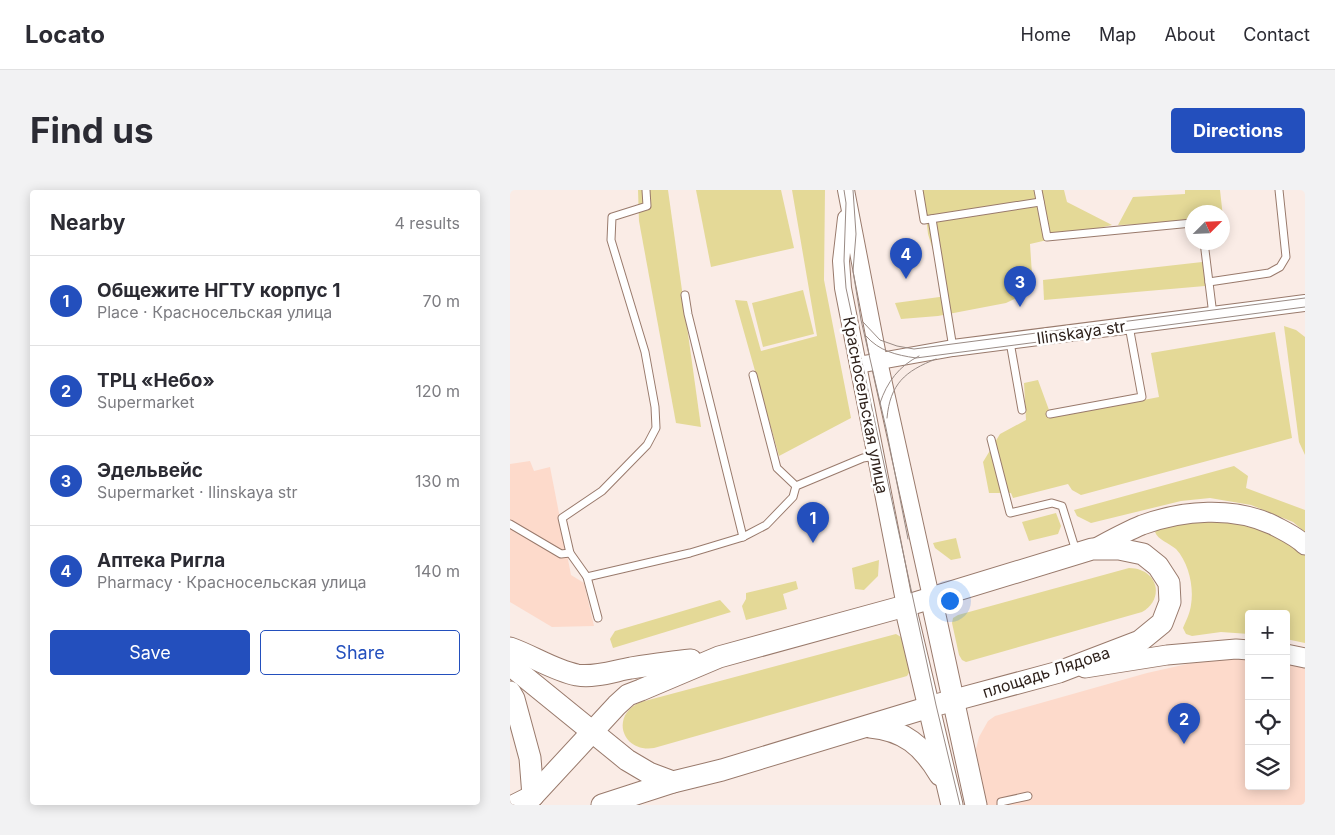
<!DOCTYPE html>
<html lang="en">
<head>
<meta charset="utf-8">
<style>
  :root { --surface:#fff; --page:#f2f2f3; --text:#2b2b33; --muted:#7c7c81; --line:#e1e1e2; --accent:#234fbd }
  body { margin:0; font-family:Inter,sans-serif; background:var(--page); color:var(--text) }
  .controls { position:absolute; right:15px; bottom:15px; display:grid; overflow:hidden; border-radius:5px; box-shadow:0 2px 12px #0003 }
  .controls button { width:45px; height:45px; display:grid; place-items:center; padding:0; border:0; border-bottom:1px solid var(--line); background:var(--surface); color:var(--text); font:25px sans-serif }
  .compass { position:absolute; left:675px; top:15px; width:45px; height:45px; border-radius:50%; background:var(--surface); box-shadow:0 2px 12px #0003; rotate:66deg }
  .you { position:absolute; left:439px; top:410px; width:18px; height:18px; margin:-12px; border:4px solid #fff; border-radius:50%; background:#1a73e8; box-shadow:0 0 0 8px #1a73e833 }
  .badge { display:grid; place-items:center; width:32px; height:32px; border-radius:50%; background:var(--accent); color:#fff; font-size:16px; font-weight:700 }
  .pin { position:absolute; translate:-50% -41px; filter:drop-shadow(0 1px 2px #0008) }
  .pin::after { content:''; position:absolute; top:26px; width:18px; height:15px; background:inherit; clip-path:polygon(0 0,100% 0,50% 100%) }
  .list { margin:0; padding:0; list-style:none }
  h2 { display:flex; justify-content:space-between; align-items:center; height:65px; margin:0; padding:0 20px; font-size:21px }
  h2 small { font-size:16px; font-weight:400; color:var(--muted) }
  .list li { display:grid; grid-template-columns:32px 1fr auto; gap:15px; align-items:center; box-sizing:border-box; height:90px; padding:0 20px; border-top:1px solid var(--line) }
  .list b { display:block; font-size:19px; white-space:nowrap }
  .list p { margin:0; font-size:16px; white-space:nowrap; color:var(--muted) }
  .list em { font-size:16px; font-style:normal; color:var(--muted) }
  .actions { display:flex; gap:10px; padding:15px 20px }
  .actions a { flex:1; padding:11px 0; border:1px solid var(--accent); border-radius:5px; text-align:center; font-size:18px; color:var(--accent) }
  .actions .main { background:var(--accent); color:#fff }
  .icon { flex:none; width:28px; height:28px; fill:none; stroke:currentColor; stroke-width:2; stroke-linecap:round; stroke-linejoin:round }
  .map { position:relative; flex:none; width:795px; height:615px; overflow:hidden; border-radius:5px }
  header { display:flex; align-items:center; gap:30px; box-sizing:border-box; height:70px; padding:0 25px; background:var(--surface); border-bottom:1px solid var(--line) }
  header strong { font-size:24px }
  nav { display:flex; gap:28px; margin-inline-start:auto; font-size:18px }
  .intro { display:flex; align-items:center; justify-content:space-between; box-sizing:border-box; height:120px; padding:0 30px }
  h1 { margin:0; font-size:35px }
  .button { padding:12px 22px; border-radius:5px; background:var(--accent); color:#fff; font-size:18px; font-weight:700 }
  main { display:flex; gap:30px; padding:0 30px }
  aside { flex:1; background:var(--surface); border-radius:5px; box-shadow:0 2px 12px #0003 }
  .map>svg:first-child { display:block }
  .built { fill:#fddacb }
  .green { fill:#e4d997 }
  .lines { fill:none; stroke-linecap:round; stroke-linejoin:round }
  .service-casing { stroke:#997a6c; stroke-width:9 }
  .tertiary-casing { stroke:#997a6c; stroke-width:18 }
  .secondary-casing { stroke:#997a6c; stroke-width:21 }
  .primary-casing { stroke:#997a6c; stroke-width:23 }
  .service { stroke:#fff; stroke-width:7 }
  .tertiary { stroke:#fff; stroke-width:16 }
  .secondary { stroke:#fff; stroke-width:19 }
  .primary { stroke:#fff; stroke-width:21 }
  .tram { stroke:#998b85; stroke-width:1 }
  .labels { text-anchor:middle; stroke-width:5; stroke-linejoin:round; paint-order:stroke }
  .street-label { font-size:16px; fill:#2f221c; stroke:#fff }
</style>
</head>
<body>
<header>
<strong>Locato</strong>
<nav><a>Home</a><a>Map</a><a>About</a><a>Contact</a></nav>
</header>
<div class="intro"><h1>Find us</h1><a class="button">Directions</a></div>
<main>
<aside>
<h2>Nearby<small>4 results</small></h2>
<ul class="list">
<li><span class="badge">1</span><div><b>Общежите НГТУ корпус 1</b><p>Place · Красносельская улица</p></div><em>70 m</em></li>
<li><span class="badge">2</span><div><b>ТРЦ «Небо»</b><p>Supermarket</p></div><em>120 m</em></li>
<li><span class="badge">3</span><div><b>Эдельвейс</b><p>Supermarket · Ilinskaya str</p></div><em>130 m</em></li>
<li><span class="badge">4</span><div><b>Аптека Ригла</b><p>Pharmacy · Красносельская улица</p></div><em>140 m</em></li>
</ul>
<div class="actions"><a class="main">Save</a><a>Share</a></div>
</aside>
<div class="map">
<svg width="795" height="615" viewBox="0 0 795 615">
  <rect width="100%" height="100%" fill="#faece6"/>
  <!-- built -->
  <g class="built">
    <path d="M20,271l4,10 16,-4 21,108 13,8 10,43 -42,1 -42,-25v-138z"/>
    <path d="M704,468h35v128h37v-123l19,3v139h-319l-10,-56 3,-12 9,-16 7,-5 152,-43z"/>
  </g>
  <!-- green -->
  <g class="green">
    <path d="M128,0h30l33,237 -25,-4 -37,-202z"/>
    <path d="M186,0h85l13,58 -83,19z"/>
    <path d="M282,0h33l-1,90 27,138 -72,38 -44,-156 12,1 14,50 56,-15z"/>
    <path d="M413,0h141l3,12 45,23 -82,19 3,46 -27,13 -68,13 -37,3 -6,-16 52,-7 -19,-62z"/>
    <path d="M675,0h35l5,45h-2l-1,-23h-30v11l-74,2 15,-28 52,-3z"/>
    <path d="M701,71l-6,25 -161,14 -1,-20z"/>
    <path d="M293,100l11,44 -51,13 -11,-44z"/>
    <path d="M774,136l12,4 9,7v118l-6,-13z"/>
    <path d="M765,142l17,106 -211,57 -9,-5 -4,-6 -55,14 -2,-5h-22l-6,-31 17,-28 26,-14 -2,-37 14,-3 11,30 58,-3 52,-10 -8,-44z"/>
    <path d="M724,276l14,10 -2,12 59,22v22l-12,-10 -42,-17 -41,-7 -29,3 -90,22 -14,-7 -3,-6z"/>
    <path d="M546,323l5,13 -3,8 -29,7 -7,-19z"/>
    <path d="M699,331c10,1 22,0 32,2 23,6 47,16 64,32v88l-19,-4v-25h-37v20l-28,-2 -29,4 -6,-2 -3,-6c3,-7 7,-15 8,-23 3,-18 -2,-42 -15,-56 -7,-6 -18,-9 -21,-17 14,-11 37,-10 54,-11z"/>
    <path d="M446,348l5,20 -10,2 -16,-12 -2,-5z"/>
    <path d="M369,370l-1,16 -14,14 -9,-1 -3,-21z"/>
    <path d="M619,378c28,0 37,30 13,44l-176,50 -4,-2 -3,-5 -7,-32 1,-5 5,-3z"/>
    <path d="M286,391l2,8 -15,5 4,15 -41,11 -4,-14 4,-7v-6z"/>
    <path d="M210,410l11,12 -118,36 -3,-9 5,-8z"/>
    <path d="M386,444l5,3 9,34 -3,5 -253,72c-33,5 -44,-34 -13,-46z"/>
  </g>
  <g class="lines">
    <defs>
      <g id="service">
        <path d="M136,0l1,16 -35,11 -1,23 34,112 10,55 1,21 -9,17 -45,46 -40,27 8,35 17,24 103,-24 53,-16 23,-12 27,-28 3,-11 67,-28 13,-2"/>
        <path d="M409,0l5,30 116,-18"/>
        <path d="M528,0l9,47 145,-14"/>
        <path d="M422,29l21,129"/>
        <path d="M694,52l9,73"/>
        <path d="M699,92l60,-9 11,-6 6,-10 -7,-67"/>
        <path d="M175,105l3,19 55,223"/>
        <path d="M500,152l12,68"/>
        <path d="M243,185l24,93 19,18"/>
        <path d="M540,224l92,-17 -13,-71"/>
        <path d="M481,249l19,74 42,-10 10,3 14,45"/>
        <path d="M0,334l51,30 9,-1"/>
        <path d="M77,387l11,41"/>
        <path d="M491,615v-3l27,-6"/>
      </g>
      <g id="tertiary">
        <path d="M336,0l33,171 52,236"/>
        <path d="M336,28l-5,43 2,27 62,318"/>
        <path d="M348,175l95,-17 352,-45"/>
      </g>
      <g id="secondary">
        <path d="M584,359c15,-8 31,-17 48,-24 41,-15 91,-19 131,0 11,6 23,11 32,20"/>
        <path d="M776,464l19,4"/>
        <path d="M575,478l82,-13 69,-6 13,1"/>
      </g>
      <g id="primary">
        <path d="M421,407l45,208"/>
        <path d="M395,416l47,199"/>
        <path d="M0,458c23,8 43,22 67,27 17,3 37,-4 54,-7 20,-3 40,-6 60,-8"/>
        <path d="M0,475l117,95 22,13 24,9"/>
        <path d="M0,502l4,7 16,59 3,38"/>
        <path d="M360,537c34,3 53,19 70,48"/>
        <path d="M5,615l18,-9 84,-91 11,-10 13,-5 78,-33 186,-51 187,-57h27l24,5 15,12 11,17 1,19 -8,21 -22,18 -81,31 -123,33 -214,65 -49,12 -71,23"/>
      </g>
    </defs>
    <!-- service casing -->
    <use href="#service" class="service-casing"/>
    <!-- tertiary casing -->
    <use href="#tertiary" class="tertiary-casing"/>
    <!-- secondary casing -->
    <use href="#secondary" class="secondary-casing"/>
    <!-- primary casing -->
    <use href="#primary" class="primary-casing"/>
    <!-- service -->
    <use href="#service" class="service"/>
    <!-- tertiary -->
    <use href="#tertiary" class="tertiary"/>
    <!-- secondary -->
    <use href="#secondary" class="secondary"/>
    <!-- primary -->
    <use href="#primary" class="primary"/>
    <!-- tram -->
    <g class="tram">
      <path d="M334,0l2,13 -2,58 2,27 90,417 24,100"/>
      <path d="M343,0l3,44 -3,37 8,49 25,108 22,111"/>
      <path d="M353,132l17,18 17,6 17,3 391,-51"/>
      <path d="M356,146c13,15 30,19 50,22l389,-51"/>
      <path d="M370,213c7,-21 19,-37 39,-47"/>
      <path d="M377,228c3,-34 18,-47 49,-59"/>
    </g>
  </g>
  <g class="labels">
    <!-- street labels -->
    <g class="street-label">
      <text transform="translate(571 142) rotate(-8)" y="6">Ilinskaya str</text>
      <text transform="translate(356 215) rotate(79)" y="6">Красносельская улица</text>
      <text transform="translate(536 482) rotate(-18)" y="6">площадь Лядова</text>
    </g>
  </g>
</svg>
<div class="controls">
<button>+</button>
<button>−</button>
<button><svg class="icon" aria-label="locate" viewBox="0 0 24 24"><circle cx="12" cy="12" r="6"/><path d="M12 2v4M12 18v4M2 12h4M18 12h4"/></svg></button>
<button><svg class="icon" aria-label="layers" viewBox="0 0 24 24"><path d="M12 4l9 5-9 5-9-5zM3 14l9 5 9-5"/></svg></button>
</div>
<svg class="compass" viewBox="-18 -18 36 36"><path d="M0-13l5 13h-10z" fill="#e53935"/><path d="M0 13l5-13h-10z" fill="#7c7c81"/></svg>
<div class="you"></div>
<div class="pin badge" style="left:303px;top:353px">1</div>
<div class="pin badge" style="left:674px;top:554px">2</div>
<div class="pin badge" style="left:510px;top:117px">3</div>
<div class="pin badge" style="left:396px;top:89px">4</div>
</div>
</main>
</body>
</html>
